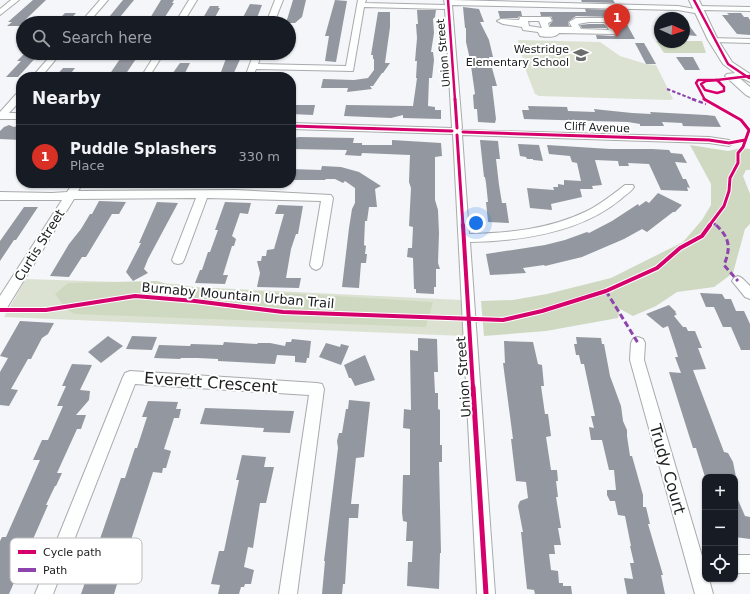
<!DOCTYPE html>
<html lang="en">
<head>
<meta charset="utf-8">
<style>
  :root { --surface:#171b24; --page:#242831; --text:#f1f3f6; --muted:#9ea1a6; --line:#363941; --accent:#d93025 }
  body { margin:0; font-family:"DejaVu Sans",sans-serif; background:var(--page); color:var(--text) }
  .controls { position:absolute; right:12px; bottom:12px; display:grid; overflow:hidden; border-radius:8px; box-shadow:0 1px 3px #0004 }
  .controls button { width:36px; height:36px; display:grid; place-items:center; padding:0; border:0; border-bottom:1px solid var(--line); background:var(--surface); color:var(--text); font:20px sans-serif }
  .compass { position:absolute; left:654px; top:12px; width:36px; height:36px; border-radius:50%; background:var(--surface); box-shadow:0 1px 3px #0004; rotate:93deg }
  .you { position:absolute; left:476px; top:223px; width:14px; height:14px; margin:-10px; border:3px solid #fff; border-radius:50%; background:#1a73e8; box-shadow:0 0 0 6px #1a73e833 }
  .badge { display:grid; place-items:center; width:26px; height:26px; border-radius:50%; background:var(--accent); color:#fff; font-size:13px; font-weight:700 }
  .pin { position:absolute; translate:-50% -33px; filter:drop-shadow(0 1px 2px #0008) }
  .pin::after { content:''; position:absolute; top:21px; width:14px; height:12px; background:inherit; clip-path:polygon(0 0,100% 0,50% 100%) }
  .list { margin:0; padding:0; list-style:none }
  h2 { display:flex; justify-content:space-between; align-items:center; height:52px; margin:0; padding:0 16px; font-size:17px }
  h2 small { font-size:13px; font-weight:400; color:var(--muted) }
  .list li { display:grid; grid-template-columns:26px 1fr auto; gap:12px; align-items:center; box-sizing:border-box; height:64px; padding:0 16px; border-top:1px solid var(--line) }
  .list b { display:block; font-size:15px; white-space:nowrap }
  .list p { margin:0; font-size:13px; white-space:nowrap; color:var(--muted) }
  .list em { font-size:13px; font-style:normal; color:var(--muted) }
  .icon { flex:none; width:22px; height:22px; fill:none; stroke:currentColor; stroke-width:2; stroke-linecap:round; stroke-linejoin:round }
  .map { position:relative; flex:none; width:750px; height:594px; overflow:hidden }
  .search { position:absolute; background:var(--surface); box-shadow:0 1px 3px #0004; left:16px; top:16px; width:280px; height:44px; display:flex; align-items:center; gap:10px; box-sizing:border-box; padding:0 14px; border-radius:22px; color:var(--muted); font-size:15px }
  .panel { position:absolute; background:var(--surface); box-shadow:0 1px 3px #0004; left:16px; top:72px; width:280px; height:116px; border-radius:16px }
  .map>svg:first-child { display:block }
  .green { fill:#dbe2d1 }
  .forest { fill:#cfd9c1 }
  .building { fill:#93979f }
  .lines { fill:none; stroke-linecap:round; stroke-linejoin:round }
  .minor-casing { stroke:#a9aaac; stroke-width:2 }
  .major-casing { stroke:#a9aaac; stroke-width:2 }
  .minor { fill:#fdfefe; fill-rule:evenodd }
  .major { fill:#fdfefe; fill-rule:evenodd }
  .quiet-far2 { stroke:#8e44ad; stroke-width:2; stroke-dasharray:3.5 2; stroke-linecap:butt }
  .quiet-far1 { stroke:#8e44ad; stroke-width:2.5; stroke-dasharray:4.5 2.5; stroke-linecap:butt }
  .quiet { stroke:#8e44ad; stroke-width:3; stroke-dasharray:6 3; stroke-linecap:butt }
  .cycleway-far3-casing { stroke:#fff; stroke-width:4 }
  .cycleway-far2-casing { stroke:#fff; stroke-width:5 }
  .cycleway-far1-casing { stroke:#fff; stroke-width:6 }
  .cycleway-casing { stroke:#fff; stroke-width:8 }
  .cycleway-far3 { stroke:#d6006c; stroke-width:2.5 }
  .cycleway-far2 { stroke:#d6006c; stroke-width:3 }
  .cycleway-far1 { stroke:#d6006c; stroke-width:4 }
  .cycleway { stroke:#d6006c; stroke-width:5 }
  .labels { text-anchor:middle; stroke-width:4; stroke-linejoin:round; paint-order:stroke }
  .far-poi-label { font-size:11px; fill:#202123; stroke:#fff; text-anchor:end }
  .far-street-label { font-size:11px; fill:#202123; stroke:#fff }
  .street-label { font-size:13px; fill:#202123; stroke:#fff }
  .near-street-label { font-size:16px; fill:#202123; stroke:#fff }
  .key { fill:#fff; stroke:#bcbcbd; stroke-width:1 }
  .key-label { font-size:11px; fill:#202123 }
</style>
</head>
<body>
<div class="map">
<svg width="750" height="594" viewBox="0 0 750 594">
  <rect width="100%" height="100%" fill="#f4f6f9"/>
  <!-- green -->
  <g class="green">
    <path d="M518,40l82,2 20,14 26,8 10,1 17,34 -3,1 -131,-4 -4,-2 -10,-26z"/>
    <path d="M26,279l152,5 16,3 267,13 2,36 -459,-19z"/>
  </g>
  <!-- forest -->
  <g class="forest">
    <path d="M656,41h46l4,12h-42z"/>
    <path d="M690,145l38,6 14,-3 8,1v21h-4l-3,6 7,18v30l-5,5 -12,44 -19,14 -37,5 -21,14 -23,10 -13,-7 -2,9 -72,13 -62,5 -3,-35 32,-1 34,-6 64,-16 72,-36 19,-22 9,-15v-21z"/>
    <path d="M157,281l17,5 259,16 -7,25 -351,-13 -8,-4 -12,-16 13,-11z"/>
  </g>
  <!-- building -->
  <g class="building">
    <path d="M33,0h13l-23,22v4h-16l5,-4h-4z"/>
    <path d="M123,0h11l-14,17h-11z"/>
    <path d="M161,0h13l-2,3h2l-13,20h-14z"/>
    <path d="M293,0h13l-4,17 -7,6h-9z"/>
    <path d="M335,0l12,1 -11,61 -11,-1 4,-25h-4z"/>
    <path d="M581,0h32l2,3 -33,-1z"/>
    <path d="M250,4l12,1 -7,18h-15z"/>
    <path d="M210,6h9l-1,2h2l-8,15h-12z"/>
    <path d="M463,7l16,2 5,13h-4l9,18 4,17h-4l8,29h-5l4,33 -1,4 -17,-1 -1,-13h-3l-1,-14 2,-1 -4,-28h-2v-11l-3,-13v-14h-1z"/>
    <path d="M585,9l34,1 16,29h-38l-1,-4 18,1 5,-4 -3,-8v-5l-4,-2 -36,-1 -8,6 1,4h-19v-2l3,-3 -2,-5h-10l-1,-4h46z"/>
    <path d="M417,10h19l-1,7 -2,2 1,14 -3,19h2l1,8 -2,18h-3l-1,28 7,1v3h6v9l-38,-1v-3l-12,3 -47,-2 2,-11 67,1 4,-28h-1l1,-17h-2l2,-23 -1,-14h2z"/>
    <path d="M498,11h23l1,5h-3l-1,2h-18z"/>
    <path d="M378,12h12v15l-5,36h5l-7,10h-1l-9,13h-3l2,3 -25,3 1,-4h-27l2,-9 31,1 14,-2 6,-8v-11h-1v-4h-2z"/>
    <path d="M65,13h11l-9,10h-12z"/>
    <path d="M727,13h14l3,4h4l2,3v15l-13,-1 -15,-19h7z"/>
    <path d="M684,19l13,17 -13,-1z"/>
    <path d="M589,24h15l3,4h-25l-2,-3z"/>
    <path d="M635,43h9l12,21h-10z"/>
    <path d="M25,53h15l-22,24h-12l15,-16h-4z"/>
    <path d="M228,53h15l-11,24h-10l2,-5h-3z"/>
    <path d="M125,55l13,1 -13,19h-16l13,-19z"/>
    <path d="M676,57h17l7,13h-15z"/>
    <path d="M180,63h10l-7,14h-13z"/>
    <path d="M63,68h12l-7,9h-13z"/>
    <path d="M293,105h22l-2,10 -22,-1z"/>
    <path d="M528,106l39,1 1,4 27,1 -1,-3 9,1 29,3 19,1 -1,-2 56,3 9,1 6,11 -38,-1 -1,-3 -20,-1 2,4h-24v-2l-12,-2 -104,-3 -2,-9h7z"/>
    <path d="M9,125l5,2 7,-2v15l-21,-1v-8l4,-4z"/>
    <path d="M299,137l55,1 -1,5h9v2h30v-5l49,3 1,13 -7,1v43l3,10 1,23 -1,30 2,6h-4v18h-2v7l-18,-1v-4h-2l-1,-31 -6,-1 1,-9h4l1,-21 -4,-1 2,-38 -2,-6 1,-27 -48,-2 -1,3 -16,-1 2,-5 -56,-1 3,-11z"/>
    <path d="M480,140l18,1 2,18h-4l3,26 3,18h4l3,20 -21,-1 -2,-20h2l-2,-19 -1,-6h-1z"/>
    <path d="M518,144l21,1 4,16 -10,-1v-1h-6l-1,-2 -6,-1z"/>
    <path d="M547,145l63,4h42l17,1 2,3 11,1 5,9 -12,-1 8,17h3l4,9 -3,-1 1,4 -27,-1 -12,-26 -21,-1 1,3h-10l-1,-5 -23,-1 7,25 -10,1 1,3h-13l2,8 -31,7 1,6 -22,-2 -3,-20 27,2 -1,-3h5v-3l6,1v-5l17,1 -4,-18 -5,-1 -2,-6 -21,-2z"/>
    <path d="M322,166l19,1 18,5 22,14 -6,3 2,18h-8l-2,14h-2l-1,24 2,1 -1,8h2l-1,9h-5l-2,25 -17,-1 7,-59 3,-19 3,-6v-15l-10,-7 -2,2 -8,-4h-9l-1,1h-34v-11l30,1z"/>
    <path d="M658,193l24,12 -7,7h-2l-26,20 -5,-3 -18,10 -42,18 -37,9 -1,-1 -21,3 3,5 -36,2 -4,-21 59,-9 20,-5 22,-8 2,1 23,-12 26,-17 1,2 7,-5 3,2z"/>
    <path d="M99,201l27,1 -7,12h-7l-26,43h-4l-13,20 -19,-1 19,-32 12,-15 9,-15h2z"/>
    <path d="M157,202l21,1 -30,56 -4,10 4,4 -15,8 -7,-9 15,-29h-2z"/>
    <path d="M225,202l26,1 -3,11 -8,-1 -8,23 4,3 -2,7h-2l-9,29h5l-3,9 -30,-1 5,-13h2l6,-18h2l8,-22h-3z"/>
    <path d="M278,205l25,1 -5,28h-2l-5,15 -5,29h15l-2,10 -42,-1 3,-14 -3,-12h4l1,-5h4l1,-6 7,-1 10,-35h-9z"/>
    <path d="M24,207h14l-22,33h-2l-14,21v-20z"/>
    <path d="M700,293l22,1 3,5h6l5,12h8l6,13v26h-9l-10,-23h-8l-9,-20h-8z"/>
    <path d="M669,305l7,7 -1,1 2,1 -3,2 9,11h3l2,4h7l7,17h-4l8,21 -13,1 31,82 4,1 5,9 3,15h-31l-9,-29h-3l-24,-76 12,1 -6,-16h3l-2,-7 -8,-24 -5,2 -17,-14z"/>
    <path d="M20,321l34,2 -6,11 -6,4 -11,21h-3l-17,30 7,1 -9,16 -9,-1v-33l8,-14 -8,-2z"/>
    <path d="M108,336l15,10 -22,17 -13,-11z"/>
    <path d="M132,336l25,1 -5,13 -26,-1z"/>
    <path d="M576,337l25,1 1,6h2l6,32 11,30 2,15 4,9v6l3,20h2l11,39v12h3l4,17h-2l15,51h-2l4,19h-38l-3,-16 9,1 -3,-16h4l-4,-17h1l-6,-30 -7,-1 -3,-14h-5l-3,-6v-5h9l-2,-20h-5l-7,-30h-11l-2,-13 5,1 -3,-12h4l-11,-52h-3l-2,-9h-3l-2,-11h3z"/>
    <path d="M418,338l19,1 1,33h-4l1,21h3v16l2,1v35h2v17h-3l2,91h-1l-1,36 -32,-3 1,-24h4l1,-21h-7l1,-19 -4,-1 -1,-9 1,-37h7v-46l-7,-1 1,-19 7,1 -1,-60 8,1z"/>
    <path d="M292,339l19,2 -2,17h-2l-1,5 -11,-1v-6l-18,-1 -2,9 -57,-3v-2l-21,-1h-16l-1,1 -26,-1 5,-13 31,1 1,-2 32,1 1,-3 33,2 1,-1h12l15,3 1,-4h5z"/>
    <path d="M504,341l29,1 5,22 4,1 2,21h-3l4,28h3l3,22 -5,1 5,33h6l1,11h-2l2,16h-2l5,31h-3l3,17h-7l1,9h-6l2,16 7,1 1,12h4v3h8l1,8h-37l-1,-4 -7,-1 -6,-57h2l-5,-26 2,-5 8,-3 -2,-16 -10,-1 -5,-42h2l-10,-76h2z"/>
    <path d="M326,343l14,4 1,-3 8,2 -8,19 -22,-8z"/>
    <path d="M365,355l10,25 -20,6 -4,-8h-2l-5,-13z"/>
    <path d="M72,364l20,1 -12,25 10,1 -1,9 -13,15h10l-5,14h-4l-20,44h5l-6,13h-1l-9,19h2l-39,89h-9v-53l2,-4h4l34,-77h-7l9,-20h6l15,-34h-6l9,-20h-4z"/>
    <path d="M349,400l21,2 -6,55 -8,1 -5,46h8l-1,14h-9l-4,66h-2l-1,10h-20l3,-33h-1l14,-113 -1,-7 2,-8h3l4,-24h2z"/>
    <path d="M148,401l30,1 -2,7h5l-2,9h-5l-10,31 7,2 -5,17h-3l-1,5 -9,-1 -22,68h-1l-14,41h2l-4,13h-33l40,-116h4l10,-30h2l10,-31h-5z"/>
    <path d="M205,408l89,3 -4,22 -27,-1 1,-4 -64,-4z"/>
    <path d="M242,455l24,2 -2,10h10l-8,36h-6l-7,45 -5,-1 -4,20 10,3 -3,14h-6l-1,3h-3l-2,7h-21l2,-9 -9,-1 8,-33h5l15,-71h-3z"/>
    <path d="M735,493l10,23 5,1v22l-15,-2z"/>
  </g>
  <g class="lines">
    <defs>
      <g id="minor">
        <path d="M11,0h8l-19,15v-6z"/>
        <path d="M100,0h8l-20,23h-8z"/>
        <path d="M189,0h8l-14,23h-8z"/>
        <path d="M275,0h8l-9,23h-8z"/>
        <path d="M358,0h8l-1,3 80,2 -1,-5h8l226,6 17,3v-3h3l52,1v4l-48,-1 2,2 -4,2 -22,-4 -226,-5 10,123 -1,2 248,7 20,3 5,3 -5,3 -20,-3 -247,-8 7,99c40,-1 81,-5 118,-23 14,-7 26,-17 38,-26h8l1,2c-3,5 -9,8 -13,12 -41,34 -100,42 -151,43l25,352h-18l-24,-460 -162,-5v-6l161,5 -7,-119 -81,-2 -11,64 -97,-2 -3,8h-8l9,-24h8l-4,11 88,2z"/>
        <path d="M520,17h30l2,4 -4,2 1,4h23l-3,-5 7,-4h35l4,2 -1,4 4,8 -4,2 -55,-1c-3,5 -14,4 -19,3l-2,-4 -15,-2 -1,-3 -19,-3 -6,-3 4,-2 18,1zM528,21h11l3,7 -13,-2zM589,22h16l4,8 -28,-1 -3,-5z"/>
        <path d="M710,38l40,1v4l-37,-1 -4,-2z"/>
        <path d="M53,53h8l-20,24h-9z"/>
        <path d="M156,53h8l-15,24h-8z"/>
        <path d="M21,91v9l-12,13h12v6h-21v-7l18,-20z"/>
        <path d="M73,183h10l-5,8 157,-1 96,5 2,3 -11,67 -2,3 -4,2 -4,-2 -2,-3 11,-64 -114,-3 -23,62 -2,3 -4,1 -4,-1 -2,-3 24,-62 -122,1 -69,112 -5,1v-16l62,-96h-62v-8l52,1 15,-1z"/>
        <path d="M738,276l4,2 8,8v13l-5,-2 -13,-16 2,-3z"/>
        <path d="M638,337l5,2 2,4 -1,17 61,206v13h4l4,15h-18l-65,-234 1,-17 2,-4z"/>
        <path d="M130,371l187,12 5,1 2,5 -27,205h-18l30,-199 -174,-11 -82,210h-18l88,-217 2,-4z"/>
        <rect x="735" y="555" width="15" height="18"/>
      </g>
      <path id="major" d="M689,0h10l19,40 14,22 18,12v8l-14,-7 14,12v10l-4,-2 -21,-19 2,-2 8,-1 -12,-9 -15,-24z"/>
    </defs>
    <!-- minor casing -->
    <use href="#minor" class="minor-casing"/>
    <!-- major casing -->
    <use href="#major" class="major-casing"/>
    <!-- minor -->
    <use href="#minor" class="minor"/>
    <!-- major -->
    <use href="#major" class="major"/>
    <!-- quiet-far2 -->
    <path class="quiet-far2" d="M667,89l28,11"/>
    <!-- quiet-far1 -->
    <g class="quiet-far1">
      <path d="M692,99l14,5"/>
      <path d="M712,222l5,4"/>
    </g>
    <!-- quiet -->
    <g class="quiet">
      <path d="M716,225c14,13 15,23 8,40l14,16"/>
      <path d="M606,291l32,52"/>
    </g>
    <defs>
      <g id="cycleway-far3">
        <path d="M448,0l7,100"/>
        <path d="M694,0l34,64 21,14"/>
        <path d="M717,80l7,7v4l-7,2 -12,-3 -4,-6 5,-3z"/>
        <path d="M717,80l33,-4"/>
        <path d="M705,100l-9,-17 2,-3h19"/>
      </g>
      <g id="cycleway-far2">
        <path d="M455,99l2,29"/>
        <path d="M704,99l37,21 8,10 -6,17 -5,6v10l-8,15 -1,13 -5,15 -15,20"/>
        <path d="M291,126l161,5"/>
        <path d="M463,132l246,8 20,3 16,-3"/>
        <path d="M457,135l6,91"/>
      </g>
      <g id="cycleway-far1">
        <path d="M463,225l10,163"/>
        <path d="M0,310h46l89,-14 60,5 88,11 220,8 39,-9 64,-20 51,-23 23,-20 22,-12 8,-11"/>
      </g>
      <path id="cycleway" d="M473,387l13,207"/>
    </defs>
    <!-- cycleway-far3 casing -->
    <use href="#cycleway-far3" class="cycleway-far3-casing"/>
    <!-- cycleway-far2 casing -->
    <use href="#cycleway-far2" class="cycleway-far2-casing"/>
    <!-- cycleway-far1 casing -->
    <use href="#cycleway-far1" class="cycleway-far1-casing"/>
    <!-- cycleway casing -->
    <use href="#cycleway" class="cycleway-casing"/>
    <!-- cycleway-far3 -->
    <use href="#cycleway-far3" class="cycleway-far3"/>
    <!-- cycleway-far2 -->
    <use href="#cycleway-far2" class="cycleway-far2"/>
    <!-- cycleway-far1 -->
    <use href="#cycleway-far1" class="cycleway-far1"/>
    <!-- cycleway -->
    <use href="#cycleway" class="cycleway"/>
  </g>
  <!-- icons -->
  <defs>
    <symbol id="school-bare" viewBox="-9 -9 18 18"><path d="M0-5L7-2L0 1L-7-2ZM-4 1L0 2.5L4 1V4Q0 6-4 4Z" fill="#6a6c6e" stroke="#fff" stroke-width="2.5" paint-order="stroke"/></symbol>
  </defs>
  <g fill-rule="evenodd">
    <use href="#school-bare" x="570" y="44" width="22" height="22"/>
  </g>
  <g class="labels">
    <!-- far-poi labels -->
    <g class="far-poi-label">
      <text x="569" y="53">Westridge<tspan x="569" dy="13">Elementary School</tspan></text>
    </g>
    <!-- far-street labels -->
    <g class="far-street-label">
      <text transform="translate(443 53) rotate(-95)" y="4">Union Street</text>
      <text transform="translate(597 127) rotate(2)" y="4">Cliff Avenue</text>
    </g>
    <!-- street labels -->
    <g class="street-label">
      <text transform="translate(39 245) rotate(-58)" y="5">Curtis Street</text>
      <text transform="translate(238 295) rotate(5)" y="5">Burnaby Mountain Urban Trail</text>
      <text transform="translate(463 377) rotate(-94)" y="5">Union Street</text>
    </g>
    <!-- near-street labels -->
    <g class="near-street-label">
      <text transform="translate(211 382) rotate(4)" y="6">Everett Crescent</text>
      <text transform="translate(668 469) rotate(74)" y="6">Trudy Court</text>
    </g>
  </g>
  <!-- legend -->
  <rect x="10" y="538" width="132" height="46" rx="6" class="key"/>
  <rect x="18" y="550" width="18" height="4" fill="#d6006c"/>
  <rect x="18" y="568" width="18" height="4" fill="#8e44ad"/>
  <g class="key-label">
    <text x="43" y="556">Cycle path</text>
    <text x="43" y="574">Path</text>
  </g>
</svg>
<div class="controls">
<button>+</button>
<button>−</button>
<button><svg class="icon" aria-label="locate" viewBox="0 0 24 24"><circle cx="12" cy="12" r="6"/><path d="M12 2v4M12 18v4M2 12h4M18 12h4"/></svg></button>
</div>
<svg class="compass" viewBox="-18 -18 36 36"><path d="M0-13l5 13h-10z" fill="#e53935"/><path d="M0 13l5-13h-10z" fill="#9ea1a6"/></svg>
<div class="you"></div>
<div class="pin badge" style="left:617px;top:37px">1</div>
<div class="search"><svg class="icon" aria-label="search" viewBox="0 0 24 24"><circle cx="10" cy="10" r="6"/><path d="M15 15l6 6"/></svg>Search here</div>
<section class="panel">
<h2>Nearby<small></small></h2>
<ul class="list">
<li><span class="badge">1</span><div><b>Puddle Splashers</b><p>Place</p></div><em>330 m</em></li>
</ul>
</section>
</div>
</body>
</html>
